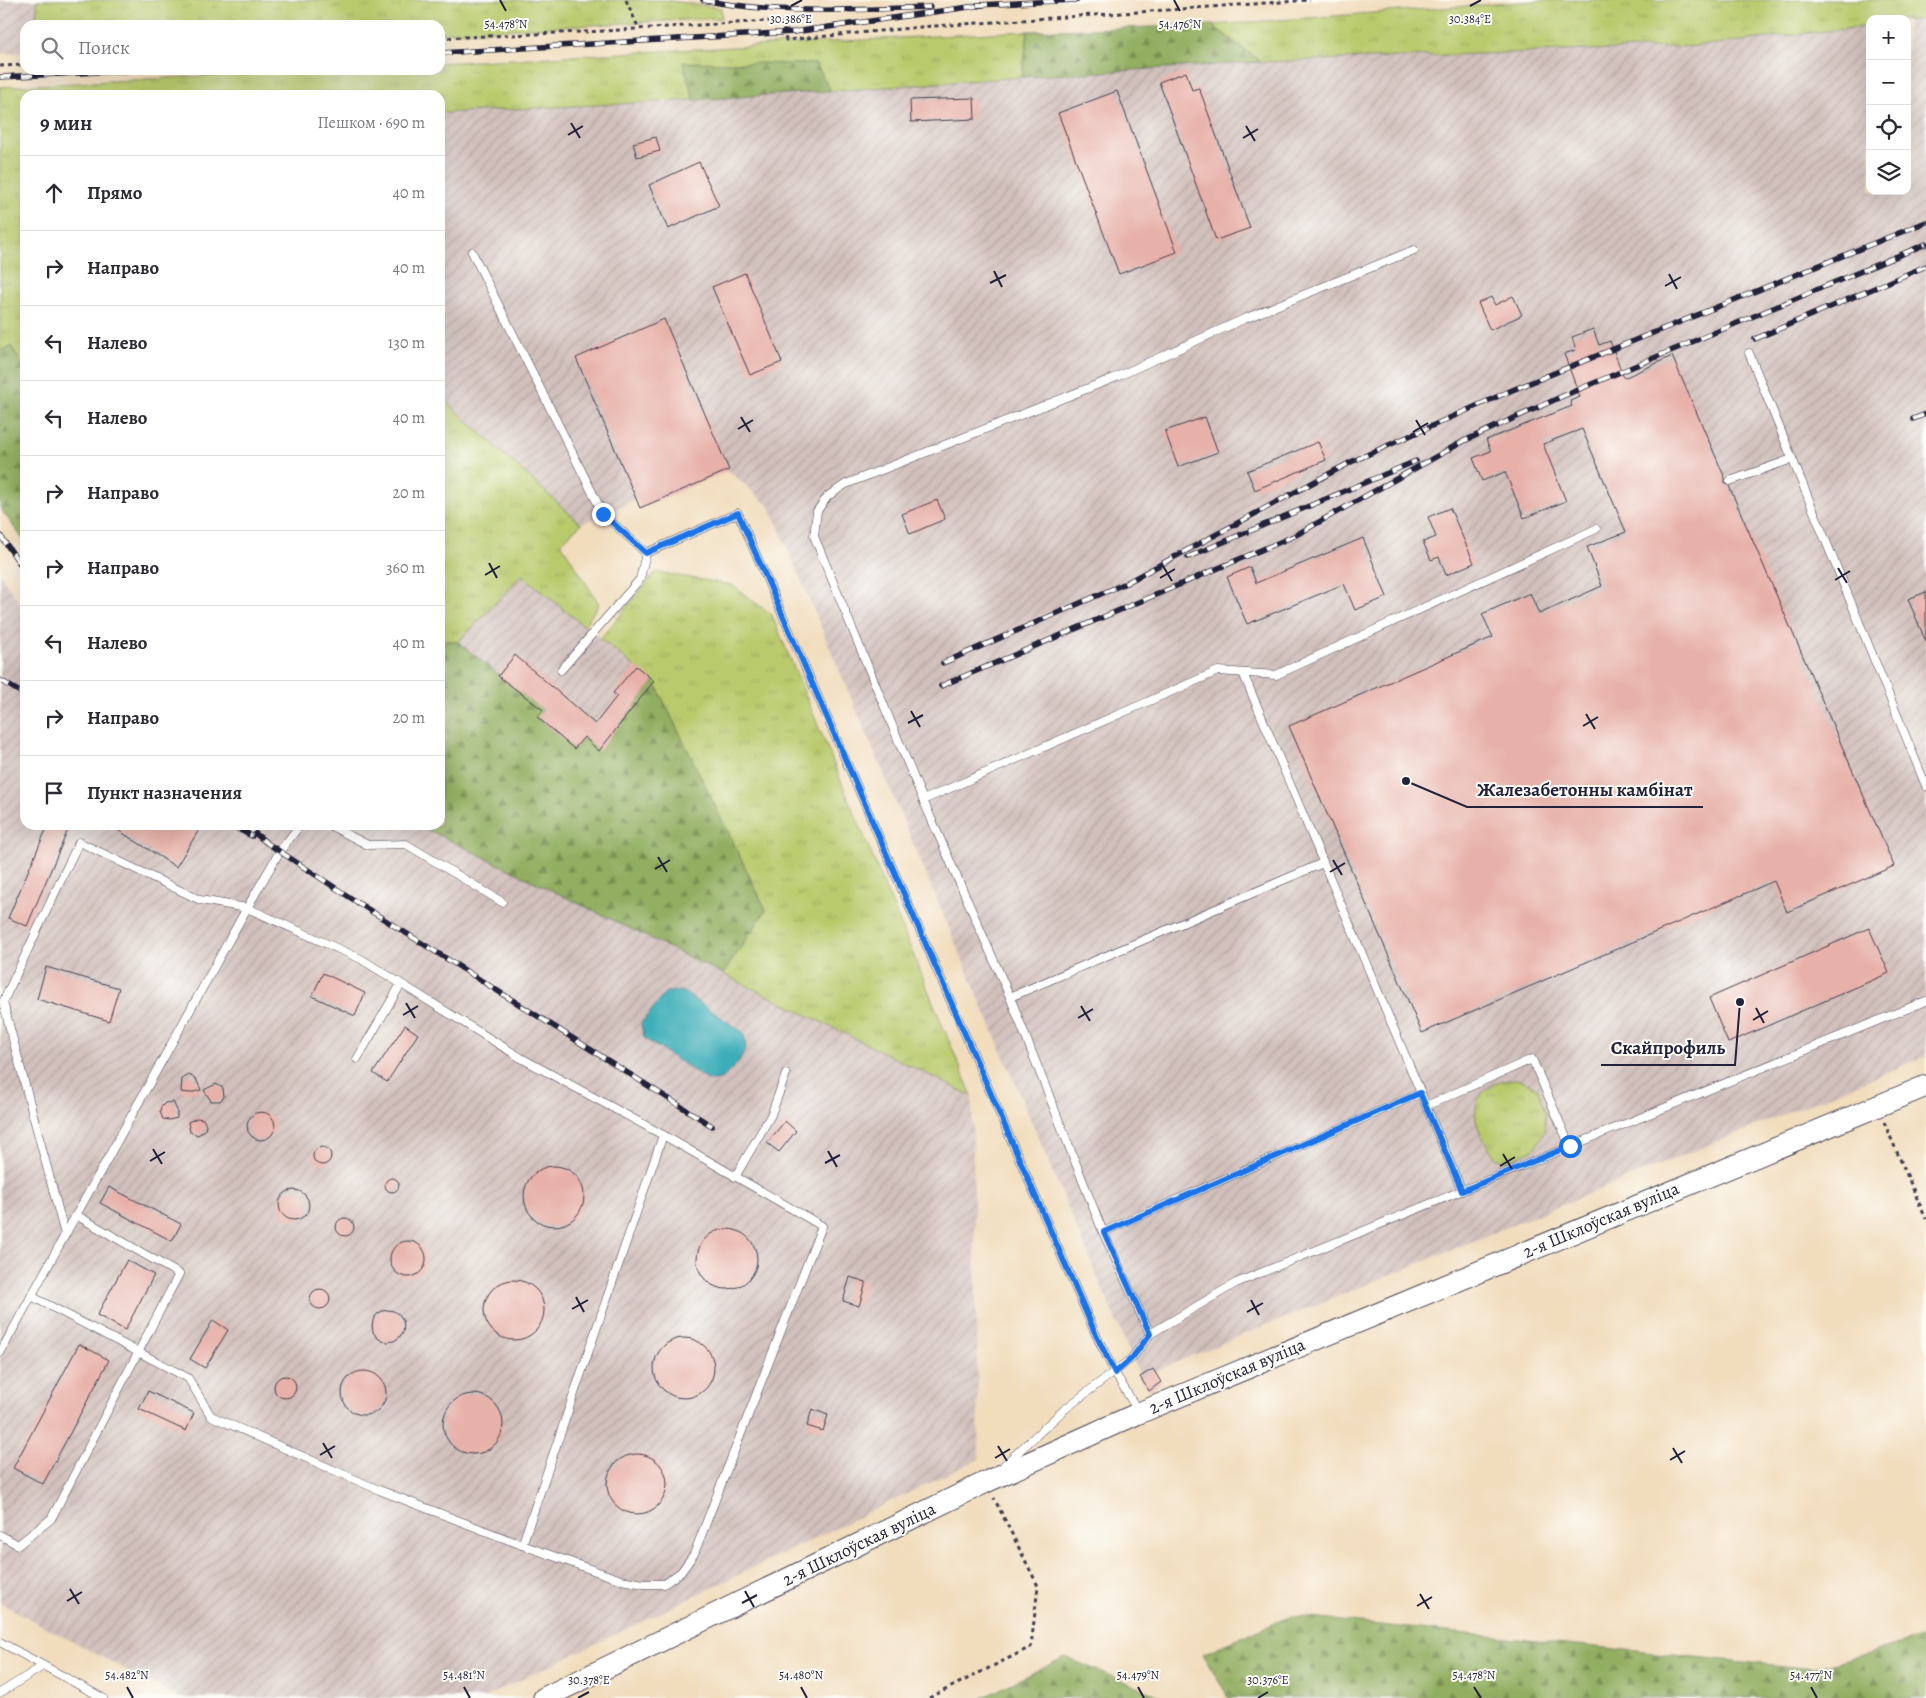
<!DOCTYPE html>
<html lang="ru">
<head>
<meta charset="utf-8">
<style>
  :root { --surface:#fff; --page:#f2f2f3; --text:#2b2b33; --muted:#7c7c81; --line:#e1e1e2 }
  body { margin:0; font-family:Alegreya,serif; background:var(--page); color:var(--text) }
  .controls { position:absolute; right:15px; top:15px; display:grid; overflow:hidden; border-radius:10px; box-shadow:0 5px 20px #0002 }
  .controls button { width:45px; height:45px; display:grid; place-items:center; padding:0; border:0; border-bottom:1px solid var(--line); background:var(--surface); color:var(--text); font:25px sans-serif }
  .stop { position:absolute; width:15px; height:15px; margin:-11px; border:4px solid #1a73e8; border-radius:50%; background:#fff }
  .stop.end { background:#1a73e8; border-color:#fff; box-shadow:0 1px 5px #0008 }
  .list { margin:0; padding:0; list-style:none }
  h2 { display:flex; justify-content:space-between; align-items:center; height:65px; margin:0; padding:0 20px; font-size:21px }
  h2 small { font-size:16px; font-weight:400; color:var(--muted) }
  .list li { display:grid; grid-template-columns:32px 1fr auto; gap:15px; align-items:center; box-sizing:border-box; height:75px; padding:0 20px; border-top:1px solid var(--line) }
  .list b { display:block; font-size:19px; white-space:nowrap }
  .list em { font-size:16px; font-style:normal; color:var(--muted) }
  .icon { flex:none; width:28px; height:28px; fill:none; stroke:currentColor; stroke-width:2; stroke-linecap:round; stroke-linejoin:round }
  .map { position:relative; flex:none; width:1926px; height:1698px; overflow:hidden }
  .search { position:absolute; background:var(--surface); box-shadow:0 5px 20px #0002; left:20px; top:20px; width:425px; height:55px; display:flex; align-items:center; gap:12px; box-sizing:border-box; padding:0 18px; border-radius:15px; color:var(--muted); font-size:19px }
  .panel { position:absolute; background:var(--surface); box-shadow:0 5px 20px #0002; left:20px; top:90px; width:425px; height:740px; border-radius:15px }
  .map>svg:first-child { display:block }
  .industrial { fill:url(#industrial-furrows) }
  .grass { fill:url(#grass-tufts); stroke:#6e7654 }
  .forest { fill:url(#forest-firs); stroke:#5a684e }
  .water { fill:#3eaeb9; stroke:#30687a }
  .building { fill:#e7b1a9 }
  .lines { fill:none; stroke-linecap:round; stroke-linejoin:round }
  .lane-casing { stroke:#413e4e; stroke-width:9 }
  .secondary-casing { stroke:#413e4e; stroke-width:23 }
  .path { stroke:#413e4e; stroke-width:3; stroke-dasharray:4 4; stroke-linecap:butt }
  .lane { stroke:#fff; stroke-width:8 }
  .secondary { stroke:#fff; stroke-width:21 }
  .rail-casing { stroke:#22223b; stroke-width:5.5 }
  .rail { stroke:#fdfcf7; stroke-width:4; stroke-dasharray:11; stroke-linecap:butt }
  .route { stroke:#1a73e8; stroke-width:6 }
  .ticks { fill:none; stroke:#22223b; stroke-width:2 }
  .labels { text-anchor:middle; stroke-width:4; stroke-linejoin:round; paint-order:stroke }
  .street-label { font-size:18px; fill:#22223b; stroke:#fdfcf7 }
  .ticks-label { font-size:12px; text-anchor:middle; fill:#22223b; stroke:#fdfcf7; stroke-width:4; stroke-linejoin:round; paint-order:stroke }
  .leader { fill:none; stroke:#22223b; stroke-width:2 }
  .callout-dot { fill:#22223b; stroke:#fdfcf7; stroke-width:2 }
  .callout-label { font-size:19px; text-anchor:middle; font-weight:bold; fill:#22223b; stroke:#fdfcf7; stroke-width:4; stroke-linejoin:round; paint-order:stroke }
</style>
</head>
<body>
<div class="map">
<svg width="1926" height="1698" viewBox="0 0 1926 1698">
  <defs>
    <pattern id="industrial-furrows" width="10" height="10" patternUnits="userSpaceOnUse" patternTransform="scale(1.25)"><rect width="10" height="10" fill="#d1c0bc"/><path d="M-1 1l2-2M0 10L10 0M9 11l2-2" fill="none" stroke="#b3a5a2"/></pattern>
    <pattern id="grass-tufts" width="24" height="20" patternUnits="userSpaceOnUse" patternTransform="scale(1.25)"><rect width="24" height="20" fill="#b9ca6d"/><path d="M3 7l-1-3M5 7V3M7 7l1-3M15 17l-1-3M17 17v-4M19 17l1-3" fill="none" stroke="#9fad5f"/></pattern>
    <pattern id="forest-firs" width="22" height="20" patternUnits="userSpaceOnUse" patternTransform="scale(1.25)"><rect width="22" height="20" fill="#92ae60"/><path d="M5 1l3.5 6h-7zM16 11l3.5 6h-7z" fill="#778d50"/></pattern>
  </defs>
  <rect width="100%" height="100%" fill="#fdfcf7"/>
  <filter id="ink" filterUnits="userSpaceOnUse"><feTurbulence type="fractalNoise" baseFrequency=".02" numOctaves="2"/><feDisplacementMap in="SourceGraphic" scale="10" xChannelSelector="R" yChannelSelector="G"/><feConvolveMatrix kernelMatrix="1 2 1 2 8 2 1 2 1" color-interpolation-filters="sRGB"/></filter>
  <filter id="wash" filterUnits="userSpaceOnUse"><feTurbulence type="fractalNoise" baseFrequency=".0096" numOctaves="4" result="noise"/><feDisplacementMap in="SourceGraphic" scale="20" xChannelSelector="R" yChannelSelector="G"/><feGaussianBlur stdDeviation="1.12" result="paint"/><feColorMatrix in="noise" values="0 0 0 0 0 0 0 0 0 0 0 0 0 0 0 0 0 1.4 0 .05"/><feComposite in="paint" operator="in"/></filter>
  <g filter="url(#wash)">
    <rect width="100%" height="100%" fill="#f1dcbc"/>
    <!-- industrial -->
    <g class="industrial">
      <path d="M0,0h37l-1,25h-11v27l-25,2z"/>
      <path d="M1926,19v1037l-786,321 -370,-870 -42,-37 -91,29 -56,25 -141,-128v-283l263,-13 492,-36 503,-18 172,-20v165h37v-170z"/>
      <path d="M0,574l25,37v214h393l554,271 7,363 -496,239h-304l-179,-95z"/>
      <path d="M522,575l132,106 -23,27 -57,41 -37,-32 5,-6 -84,-69z"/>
    </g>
    <!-- grass -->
    <g class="grass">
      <path d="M37,0h628l56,8 1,10 -282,15v-8h-404z"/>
      <path d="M1549,0h377v19l-19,2v-2h-37v7l-172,20 -437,16 -49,-37z"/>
      <path d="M1028,31l-6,46 -191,14 -15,-27 -133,-1 11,37 -254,13v-18h-415v276l-13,-24 -12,3v-263l316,-17h124v-7z"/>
      <path d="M440,396l141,128 -20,19 38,61 -15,22 -62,-51 -64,67 -18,-2z"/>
      <path d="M656,572l76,13 40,30 200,481 -249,-122 43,-64 -112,-228 -54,-43z"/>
      <path d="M1516,1079l12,4 10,6 8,26 -2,17 -9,17 -29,12 -10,-2c-6,-11 -16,-23 -19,-35 -7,-29 13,-43 39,-45z"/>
    </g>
    <!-- forest -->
    <g class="forest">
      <path d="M1212,25l49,37 -239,15 6,-46z"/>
      <path d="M683,62l133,2 15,27 -137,9z"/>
      <path d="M12,347l13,24v171l-25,-34v-158z"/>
      <path d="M440,640l18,2 85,68 -6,7 37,32 10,-12 15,13 55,-69 112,229 -43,64 -305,-149h22z"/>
      <path d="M1291,1616l522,53 113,-33v62h-697l-27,-44z"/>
      <path d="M1065,1657l99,41h-182z"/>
    </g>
    <!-- water -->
    <path class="water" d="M682,991l62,42 2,15 -9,16 -14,14 -14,3 -65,-43 -3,-14 25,-32z"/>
    <g id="blocks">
      <!-- building -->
      <g class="building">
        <path d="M1186,72l6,18 7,-2 51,140 -34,12 -57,-158z"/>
        <path d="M1117,91l60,161 -58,22 -61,-161z"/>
        <path d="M974,98l1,21 -64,3 -1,-22z"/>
        <path d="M656,137l4,14 -23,6 -4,-14z"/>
        <path d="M699,162l20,44 -51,23 -19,-44z"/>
        <path d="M745,273l37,89 -32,13 -38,-88z"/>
        <path d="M1513,296l9,19 -32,15 -12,-27 13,-6 4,8z"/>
        <path d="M664,319l65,151 -89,38 -64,-150z"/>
        <path d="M1593,329l6,16 11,-4 14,37 48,-22 53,122v5l4,3 165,380 -107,46 -13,-31 -352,152 -133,-307 204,-89 -11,-23 48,-21 9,21 63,-28 -15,-39 39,-15 -44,-103 -39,15 23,57 -42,17 -19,-46 -23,9 -9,-23 18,-7 -5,-11 86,-34 -2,-5 10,-4 -16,-43 12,-4 -4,-13z"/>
        <path d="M1205,417l13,35 -40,15 -13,-36z"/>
        <path d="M1318,442l8,18 -71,30 -8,-19z"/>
        <path d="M937,500l8,19 -35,15 -8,-20z"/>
        <path d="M1450,508l24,55 -28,12 -7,-18 -8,3 -8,-18 13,-5 -8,-20z"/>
        <path d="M1363,538l24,59 -32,13 -11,-26 -97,40 -20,-47 23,-10 6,16z"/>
        <path d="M1926,592v50l-18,-43z"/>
        <path d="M515,655l80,69 22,-28 -4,-3 23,-27 18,15 -55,70 -15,-14 -10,12 -37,-32 6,-7 -45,-34z"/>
        <path d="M48,825h22l-43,101 -19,-8z"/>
        <path d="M110,825h92l-26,42z"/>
        <path d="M1869,928l20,45 -161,70 -19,-45z"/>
        <path d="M46,967l73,21 -10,33 -72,-22z"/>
        <path d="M323,973l42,20 -10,23 -43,-20z"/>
        <path d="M405,1025l13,9 -31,48 -14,-9z"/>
        <path d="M189,1075l7,4 5,11 -11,3 -9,-1 1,-13z"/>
        <path d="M216,1084l7,4 1,9 -4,4h-9l-7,-11z"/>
        <path d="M173,1102l4,8v8l-8,2 -6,-1 -3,-7 1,-5 4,-4z"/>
        <circle cx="261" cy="1126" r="14"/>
        <path d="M197,1118l6,1 3,6 -1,5 -7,5 -8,-3 -2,-10z"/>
        <path d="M785,1121l11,10 -17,21 -12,-9z"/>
        <circle cx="322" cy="1156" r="9"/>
        <circle cx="554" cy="1196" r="30"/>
        <circle cx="392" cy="1185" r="7"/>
        <path d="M109,1187l72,37 -9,17 -72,-38z"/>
        <circle cx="294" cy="1205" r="15"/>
        <circle cx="345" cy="1227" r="9"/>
        <circle cx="727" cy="1259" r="30"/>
        <circle cx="408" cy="1259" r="18"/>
        <path d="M127,1260l27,15 -29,55 -28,-15z"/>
        <path d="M850,1277l16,5 -7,24 -16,-5z"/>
        <circle cx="514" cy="1310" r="30"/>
        <circle cx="320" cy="1299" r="10"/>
        <circle cx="388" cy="1326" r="16"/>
        <path d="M213,1320l15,10 -23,38 -15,-9z"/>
        <circle cx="684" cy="1368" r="30"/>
        <path d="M79,1344l30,16 -66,124 -30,-16z"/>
        <path d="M1153,1369l8,13 -12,9 -9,-14z"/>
        <circle cx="364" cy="1393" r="22"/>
        <circle cx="285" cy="1387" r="11"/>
        <path d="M148,1391l46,22 -8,18 -47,-22z"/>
        <circle cx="473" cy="1424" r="30"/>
        <path d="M812,1409l16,6 -5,16 -16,-5z"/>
        <circle cx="637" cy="1484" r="30"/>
      </g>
    </g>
  </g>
  <g filter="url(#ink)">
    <use href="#blocks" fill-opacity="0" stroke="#413e4e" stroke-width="1"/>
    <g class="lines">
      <defs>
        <g id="lane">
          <path d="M472,252l131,262 43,39 92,-40 358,822 19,38 23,38"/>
          <path d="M1749,353l177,433"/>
          <path d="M1730,481l62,-22"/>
          <path d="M561,670l79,-91 6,-26"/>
          <path d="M1243,673l178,420"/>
          <path d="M923,800l295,-129 58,4 320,-146"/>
          <path d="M329,825l39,20 38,-1 96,58"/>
          <path d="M1010,997l313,-134"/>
          <path d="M357,1059l44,-75"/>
          <path d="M735,1177l36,-62 15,-41"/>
          <path d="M1462,1191l-36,-85 106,-47 38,87"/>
          <path d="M1103,1232l318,-139 5,13"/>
          <path d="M31,1296l157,82 23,38 168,74 143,55 99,35 23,4h20l17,-12 13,-18 128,-328 -159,-91 -142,-77 -160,-99 -114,-51 -182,327"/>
          <path d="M1150,1334l86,-51 690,-282"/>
          <path d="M0,1353l65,-118 -62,-233 76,-160 121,58 47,8 33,-57 20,-26"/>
          <path d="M1004,1465l61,-56 67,-51 18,-24 -47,-102 -93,-235 -87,-197 -109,-264 3,-25 11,-15 18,-12 268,-106 130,-59 170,-69"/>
          <path d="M0,1535l18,10 33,-26 128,-245 -103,-59"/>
          <path d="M522,1545l141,-410"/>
          <path d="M0,1642l103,56"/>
          <path d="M0,1693l43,-27"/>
        </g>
        <path id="secondary" d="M544,1698l442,-216 153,-69 787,-327"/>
      </defs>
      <!-- lane casing -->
      <use href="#lane" class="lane-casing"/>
      <!-- secondary casing -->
      <use href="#secondary" class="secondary-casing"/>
      <!-- path -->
      <g class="path">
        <path d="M626,0l13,29"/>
        <path d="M440,38l165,-7 177,-11 4,20 135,-13 389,-27"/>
        <path d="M0,66l25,-1"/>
        <path d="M1884,1122l42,97"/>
        <path d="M929,1698l102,-51 7,-61 -44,-88"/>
      </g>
      <!-- lane -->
      <use href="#lane" class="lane"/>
      <!-- secondary -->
      <use href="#secondary" class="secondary"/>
      <defs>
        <g id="rail">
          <path d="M703,0c75,15 151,10 227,7"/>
          <path d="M977,5l100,-5"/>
          <path d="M440,53l354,-21 189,-27"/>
          <path d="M0,77l139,-7"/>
          <path d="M1755,339l171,-73"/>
          <path d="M1913,419l13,-5"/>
          <path d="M0,535l25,36"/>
          <path d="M1188,557l228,-96"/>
          <path d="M943,663l183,-80 225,-121 159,-71 416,-169"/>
          <path d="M0,680l25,15"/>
          <path d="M941,686l353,-150 170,-95 99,-45 363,-152"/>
          <path d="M230,825l22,11"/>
          <path d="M245,825l22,18 96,63 349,220"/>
        </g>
      </defs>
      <!-- rail casing -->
      <use href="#rail" class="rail-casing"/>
      <!-- rail -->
      <use href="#rail" class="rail"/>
    </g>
  </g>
  <g class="lines" filter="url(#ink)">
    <!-- route -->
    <path class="route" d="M603,514l43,39 92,-40 358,822 19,38 17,-15 18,-24 -46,-102 316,-139 42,98 108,-45"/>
  </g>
  <!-- ticks -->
  <path class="ticks" d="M500,0l6,11M1174,0l6,11M791,6l11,-6M1470,6l11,-6M571,123l9,15M1246,126l9,15M568,135l15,-9M1243,138l15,-9M994,271l8,16M1669,274l8,15M990,283l16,-8M1665,286l16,-9M741,417l9,15M1416,420l9,15M738,429l15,-9M1413,432l15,-9M489,563l8,15M1163,566l9,15M1838,568l9,15M485,575l15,-9M1160,578l15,-9M1835,580l15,-9M911,711l9,16M1586,714l9,15M908,723l15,-8M1583,726l15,-9M658,857l9,15M1333,860l9,15M655,869l15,-9M1330,872l15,-9M406,1003l9,15M1081,1006l9,15M1756,1008l8,15M403,1015l15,-9M1078,1018l15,-9M1753,1020l15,-9M153,1149l9,15M828,1151l9,16M1503,1154l9,15M150,1161l15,-9M825,1163l15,-8M1500,1166l15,-9M576,1297l8,15M1251,1300l8,15M572,1309l16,-9M1247,1312l16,-9M323,1443l9,15M998,1446l9,15M1673,1448l9,15M320,1455l15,-9M995,1458l15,-9M1670,1460l15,-9M70,1589l9,15M745,1591l9,16M1420,1594l9,15M67,1601l15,-9M742,1603l15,-8M1417,1606l15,-9M127,1687l6,11M464,1687l6,11M801,1687l6,11M1138,1687l6,11M1474,1687l7,11M1811,1687l6,11M578,1698l11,-6M1258,1698l10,-6"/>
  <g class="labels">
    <!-- street labels -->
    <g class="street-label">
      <text transform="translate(1601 1220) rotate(-23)" y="6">2-я Шклоўская вуліца</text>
      <text transform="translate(1227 1376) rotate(-23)" y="6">2-я Шклоўская вуліца</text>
      <text transform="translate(859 1544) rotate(-26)" y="6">2-я Шклоўская вуліца</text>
    </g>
  </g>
  <g class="ticks-label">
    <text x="1470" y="23">30.384°E</text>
    <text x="791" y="23">30.386°E</text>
    <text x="506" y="28">54.478°N</text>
    <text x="1180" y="28">54.476°N</text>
    <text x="127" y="1679">54.482°N</text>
    <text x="464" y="1679">54.481°N</text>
    <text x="801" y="1679">54.480°N</text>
    <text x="1138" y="1679">54.479°N</text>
    <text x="1474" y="1679">54.478°N</text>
    <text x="1811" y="1679">54.477°N</text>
    <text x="589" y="1684">30.378°E</text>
    <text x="1268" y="1684">30.376°E</text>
  </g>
  <!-- callouts -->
  <path class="leader" d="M1406 781L1467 807H1703M1740 1002L1735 1065H1601"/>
  <g class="callout-dot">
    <circle cx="1406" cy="781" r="5"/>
    <circle cx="1740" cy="1002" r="5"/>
  </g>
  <g class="callout-label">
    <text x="1585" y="796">Жалезабетонны камбінат</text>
    <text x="1668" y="1054">Скайпрофиль</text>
  </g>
</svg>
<div class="controls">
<button>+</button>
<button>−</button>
<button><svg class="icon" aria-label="locate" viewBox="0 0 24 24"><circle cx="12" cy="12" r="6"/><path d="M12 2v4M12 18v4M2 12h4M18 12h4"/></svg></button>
<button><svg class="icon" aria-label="layers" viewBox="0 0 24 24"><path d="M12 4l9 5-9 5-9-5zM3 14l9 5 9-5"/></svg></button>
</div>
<div class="stop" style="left:1570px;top:1146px"></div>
<div class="stop end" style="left:603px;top:514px"></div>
<div class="search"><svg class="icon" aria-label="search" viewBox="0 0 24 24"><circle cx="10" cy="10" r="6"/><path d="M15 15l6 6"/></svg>Поиск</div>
<section class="panel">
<h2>9 мин<small>Пешком · 690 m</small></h2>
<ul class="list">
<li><svg class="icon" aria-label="ahead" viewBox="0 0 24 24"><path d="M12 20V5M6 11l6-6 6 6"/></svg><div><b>Прямо</b></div><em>40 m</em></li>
<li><svg class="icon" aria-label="right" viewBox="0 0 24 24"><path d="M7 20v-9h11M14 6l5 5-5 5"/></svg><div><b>Направо</b></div><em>40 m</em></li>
<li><svg class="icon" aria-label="left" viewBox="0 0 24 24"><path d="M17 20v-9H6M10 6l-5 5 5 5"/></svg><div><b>Налево</b></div><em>130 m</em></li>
<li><svg class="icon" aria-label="left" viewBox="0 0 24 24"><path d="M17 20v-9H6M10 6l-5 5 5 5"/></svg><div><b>Налево</b></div><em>40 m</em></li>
<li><svg class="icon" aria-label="right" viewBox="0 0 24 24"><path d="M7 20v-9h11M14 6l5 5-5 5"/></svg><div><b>Направо</b></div><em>20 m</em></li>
<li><svg class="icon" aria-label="right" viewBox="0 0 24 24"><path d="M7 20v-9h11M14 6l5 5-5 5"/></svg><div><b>Направо</b></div><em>360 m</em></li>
<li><svg class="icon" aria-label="left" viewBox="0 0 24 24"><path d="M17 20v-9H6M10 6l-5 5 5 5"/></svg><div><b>Налево</b></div><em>40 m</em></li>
<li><svg class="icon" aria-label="right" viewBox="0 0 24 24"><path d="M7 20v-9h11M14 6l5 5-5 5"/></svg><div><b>Направо</b></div><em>20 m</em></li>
<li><svg class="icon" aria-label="arrive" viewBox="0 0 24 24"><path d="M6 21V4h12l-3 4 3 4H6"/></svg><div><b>Пункт назначения</b></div></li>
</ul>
</section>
</div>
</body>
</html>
